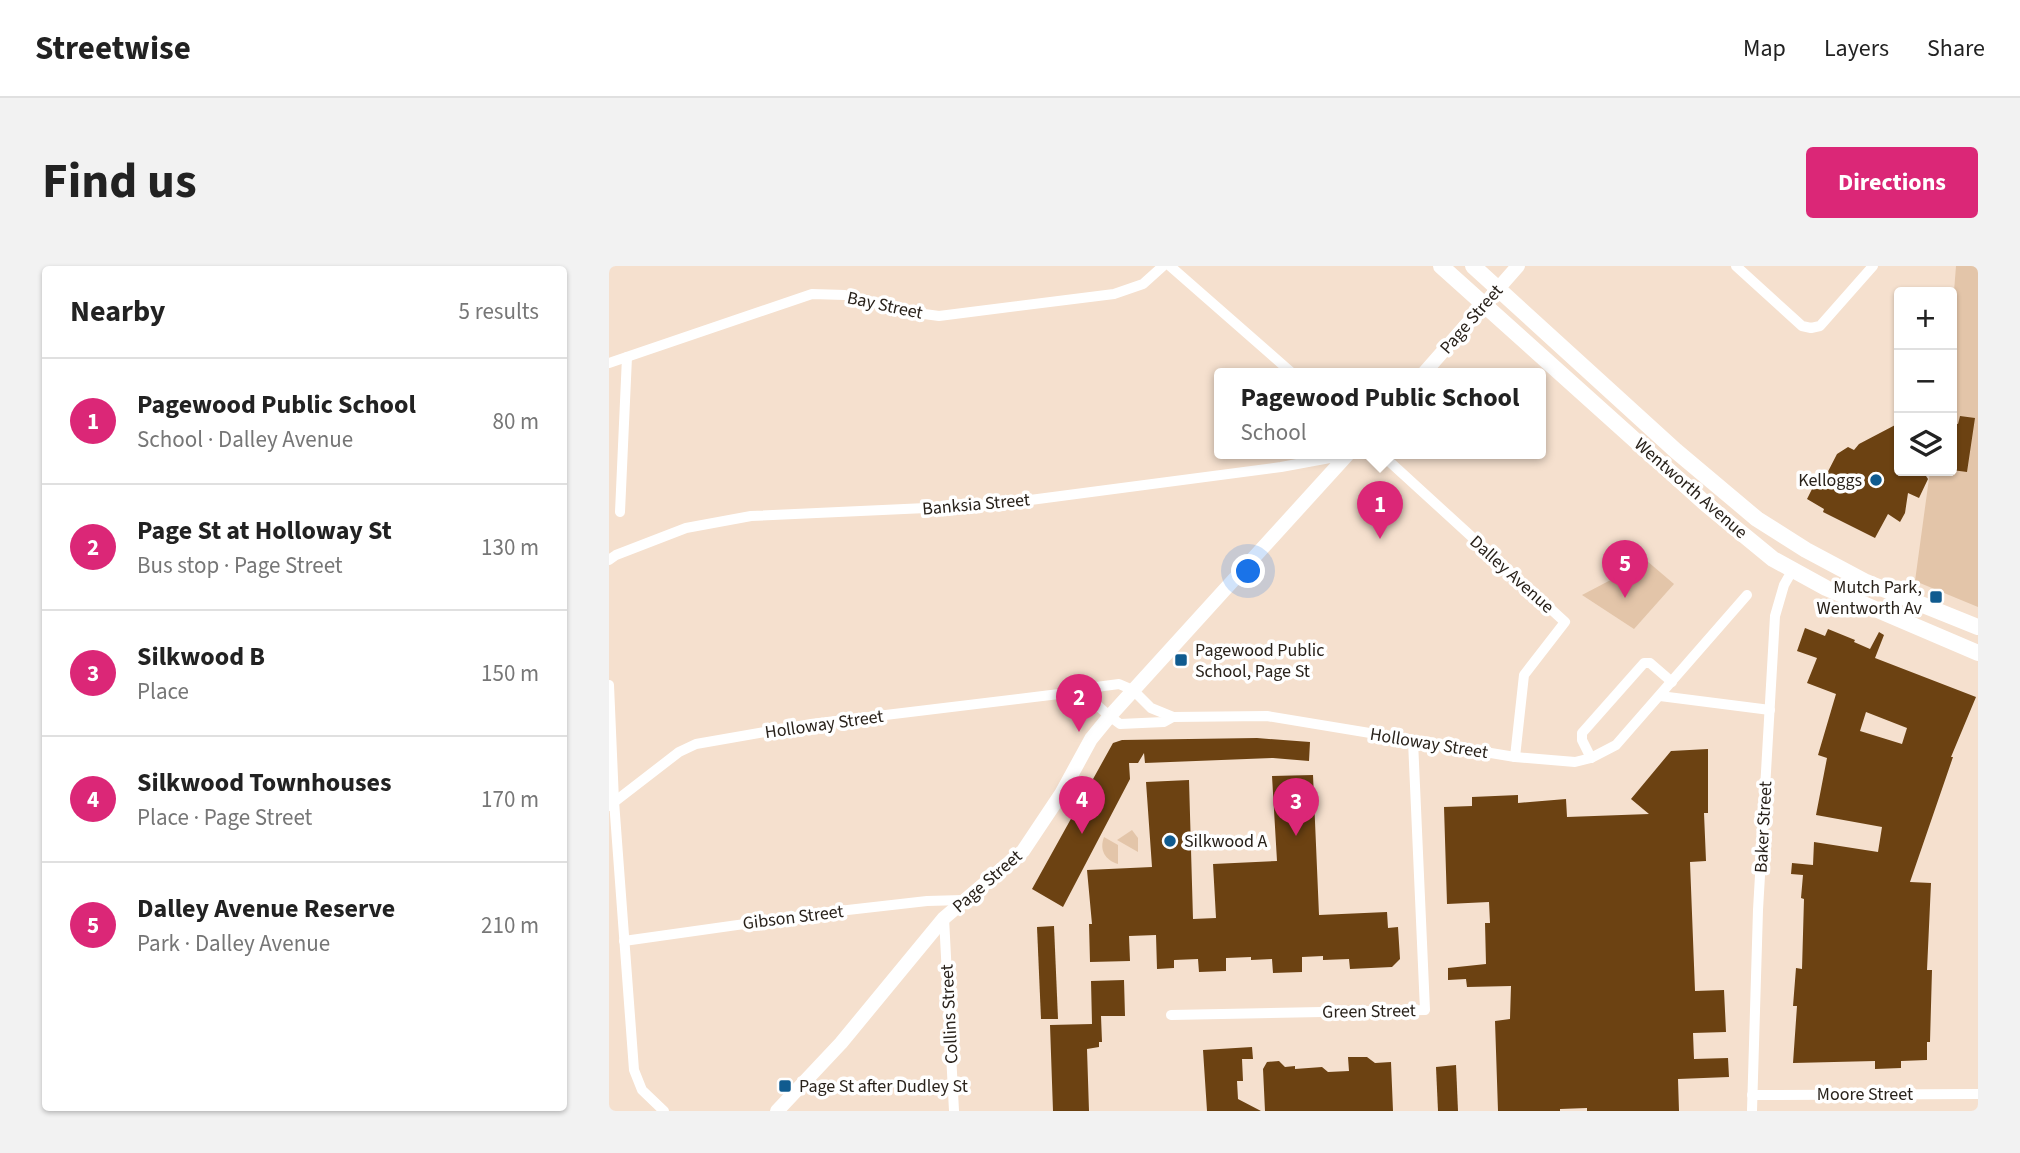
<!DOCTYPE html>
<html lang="en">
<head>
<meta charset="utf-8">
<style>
  :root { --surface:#fff; --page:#f2f2f2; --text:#222; --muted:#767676; --line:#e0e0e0; --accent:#db2777 }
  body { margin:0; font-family:"Source Sans 3",sans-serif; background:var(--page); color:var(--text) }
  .controls { position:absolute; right:21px; top:21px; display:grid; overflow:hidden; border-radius:7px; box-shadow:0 2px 5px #0004 }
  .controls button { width:63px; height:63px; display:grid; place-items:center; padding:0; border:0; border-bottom:2px solid var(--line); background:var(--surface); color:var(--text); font:35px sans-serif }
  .you { position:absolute; left:640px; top:306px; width:24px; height:24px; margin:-18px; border:5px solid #fff; border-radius:50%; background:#1a73e8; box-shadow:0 0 0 10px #1a73e833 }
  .badge { display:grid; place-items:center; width:46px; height:46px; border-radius:50%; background:var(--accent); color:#fff; font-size:23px; font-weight:700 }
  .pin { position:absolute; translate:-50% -58px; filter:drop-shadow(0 2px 4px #0008) }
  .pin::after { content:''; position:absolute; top:37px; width:24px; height:21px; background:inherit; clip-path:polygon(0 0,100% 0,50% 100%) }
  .popup { position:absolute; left:605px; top:102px; width:332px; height:91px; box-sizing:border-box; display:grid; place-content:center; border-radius:7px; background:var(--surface); filter:drop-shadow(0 2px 5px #0005); font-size:23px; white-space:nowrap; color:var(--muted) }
  .popup b { font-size:26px; color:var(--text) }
  .popup::after { content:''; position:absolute; left:50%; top:100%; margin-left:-14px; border:14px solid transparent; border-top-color:var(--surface) }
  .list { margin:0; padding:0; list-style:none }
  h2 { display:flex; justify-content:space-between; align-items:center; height:91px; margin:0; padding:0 28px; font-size:30px }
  h2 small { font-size:23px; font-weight:400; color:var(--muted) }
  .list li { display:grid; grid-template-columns:46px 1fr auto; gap:21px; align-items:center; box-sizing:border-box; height:126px; padding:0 28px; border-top:2px solid var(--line) }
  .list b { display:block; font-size:26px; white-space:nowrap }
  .list p { margin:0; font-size:23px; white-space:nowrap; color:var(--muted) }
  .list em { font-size:23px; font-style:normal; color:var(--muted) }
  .icon { flex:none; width:38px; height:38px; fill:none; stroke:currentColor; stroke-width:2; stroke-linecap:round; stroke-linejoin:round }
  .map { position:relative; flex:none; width:1369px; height:845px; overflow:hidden; border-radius:7px }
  header { display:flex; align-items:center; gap:42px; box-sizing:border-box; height:98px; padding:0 35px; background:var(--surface); border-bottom:2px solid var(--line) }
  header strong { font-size:33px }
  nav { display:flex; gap:38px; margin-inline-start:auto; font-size:24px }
  .intro { display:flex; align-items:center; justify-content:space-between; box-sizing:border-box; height:168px; padding:0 42px }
  h1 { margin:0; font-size:49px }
  .button { padding:18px 32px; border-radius:7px; background:var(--accent); color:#fff; font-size:24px; font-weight:700 }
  main { display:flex; gap:42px; padding:0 42px }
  aside { flex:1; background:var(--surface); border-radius:7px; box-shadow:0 2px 5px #0004 }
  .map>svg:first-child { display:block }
  .green { fill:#e3c5a9 }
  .building { fill:#6c4212; fill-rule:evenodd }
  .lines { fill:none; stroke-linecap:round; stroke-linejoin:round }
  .minor { stroke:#fff; stroke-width:10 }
  .secondary { stroke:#fff; stroke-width:14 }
  .primary { stroke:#fff; stroke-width:16 }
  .poi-dot { fill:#105b8f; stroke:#fff; stroke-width:2.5 }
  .labels { text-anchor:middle; stroke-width:7; stroke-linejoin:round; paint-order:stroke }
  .street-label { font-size:18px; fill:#29221b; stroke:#fff }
  .poi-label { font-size:18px; fill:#29221b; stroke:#fff; text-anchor:start }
</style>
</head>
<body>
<header>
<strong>Streetwise</strong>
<nav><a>Map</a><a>Layers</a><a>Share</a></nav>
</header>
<div class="intro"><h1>Find us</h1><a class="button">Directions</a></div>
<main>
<aside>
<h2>Nearby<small>5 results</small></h2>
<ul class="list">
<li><span class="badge">1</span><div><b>Pagewood Public School</b><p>School · Dalley Avenue</p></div><em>80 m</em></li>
<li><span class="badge">2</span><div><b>Page St at Holloway St</b><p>Bus stop · Page Street</p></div><em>130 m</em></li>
<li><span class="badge">3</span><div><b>Silkwood B</b><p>Place</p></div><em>150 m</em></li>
<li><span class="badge">4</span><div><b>Silkwood Townhouses</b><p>Place · Page Street</p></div><em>170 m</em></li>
<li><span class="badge">5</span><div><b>Dalley Avenue Reserve</b><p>Park · Dalley Avenue</p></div><em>210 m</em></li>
</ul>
</aside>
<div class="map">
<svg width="1369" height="845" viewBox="0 0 1369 845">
  <rect width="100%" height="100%" fill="#f5e0ce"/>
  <!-- green -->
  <g class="green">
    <path d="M1347,0h22v341l-63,-26 15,-110h22v-154z"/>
    <path d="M1038,295l27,23 -40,45 -52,-34z"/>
    <path d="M523,564l6,8v14l-21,-12z"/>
    <path d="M495,571l14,8v19c-13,-4 -19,-14 -14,-27z"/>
  </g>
  <!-- building -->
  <g class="building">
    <path d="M1351,150l15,2 -8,54 -15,-2v-47l6,1z"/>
    <path d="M1290,157v48h29l-2,5 2,3 -9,19 -11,-5 -3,20 -5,9 -12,-8 -13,24 -52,-26 1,-3 -17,-10 6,-12 6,2 18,-35 11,-7 6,3 5,-6z"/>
    <path d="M1196,362l20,8 3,-7 27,11 -1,2 16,7 9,-17 5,3 -9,23 101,39 -25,60h2l-43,125 21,1 -4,87h5l-2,72h-3v18l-26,1v7l-26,1v-8l-82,2 4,-57h-4l3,-38 6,1 2,-70 -3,-1 2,-23 -12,-1 1,-11 21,2 1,-23 64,10 4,-25 -66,-12 11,-57 -9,-3 18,-61 -29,-11 10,-25 -20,-7zM1257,446l41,16 -5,16 -42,-13z"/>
    <path d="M648,472l53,4 -1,19 -36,-3 -128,5 -1,-10 -6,10h-9l1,16 -67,128 -31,-18 81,-146 9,-3z"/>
    <path d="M1099,483v64h-4l2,48 -16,1 5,129 29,-1 2,42 -33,1 1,26 34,-1 1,19 -51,2 1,32h-92v-3l-27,1v2h-62l-3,-90 15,-2 1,-33 -44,1 -1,-8 -18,1v-12l38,-4 -1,-41h5l-1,-21 -42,2 -3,-97 28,-1v-9l46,-2v8l48,-4 1,18 82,-3 -18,-15 40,-48z"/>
    <path d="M704,509l6,140 68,-3 1,16 10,-1 2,32 -8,8 -42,2 -1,-10 -26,1v-4l-21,1v15l-29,1 -1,-14 -21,1v-3l-25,1v13l-27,1 -1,-13 -24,1v8l-17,1 -1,-34 -27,1 1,25 -40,1 -1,-38h3l-5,-54 65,-3 -6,-85 43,-2 4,139 23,-1 -3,-54 64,-3 -5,-85z"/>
    <path d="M445,660l4,93h-17l-4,-92z"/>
    <path d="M515,714l1,36h-24l1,26h-3v5l-12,2 2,62h-36l-3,-86 42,-1 -1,-43z"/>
    <path d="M643,781l1,12h-11l1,22h-6l1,18 23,12h-54l-4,-61z"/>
    <path d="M739,791h19l8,6 16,-1 2,49h-128l-2,-42 4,-7 12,-1 6,6 10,-1v3l27,-2 6,5 21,-1z"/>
    <path d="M847,799l2,46h-20l-2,-44z"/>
  </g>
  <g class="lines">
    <!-- minor -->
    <g class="minor">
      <path d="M561,0l122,107"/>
      <path d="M1127,0l66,60 9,2 9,-2 53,-60"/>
      <path d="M0,97l203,-69 33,1 72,18 22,3 175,-22 29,-10 20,-18"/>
      <path d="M771,187l185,169 -41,53 -9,82"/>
      <path d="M11,246l7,-155"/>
      <path d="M0,294l7,-5 70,-27 65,-12 241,-11 289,-38 65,-12"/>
      <path d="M0,419l5,116 20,269 8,20 22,21"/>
      <path d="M457,425l53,-7 14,6 18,18 22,9"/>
      <path d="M1051,430l110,14"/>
      <path d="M982,492l-9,-18v-7l62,-70h6l22,19"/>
      <path d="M0,540l70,-54 17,-8 115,-20 248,-30c41,3 32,10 61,30l44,-2 9,-5 94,-1 248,41 60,5 16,-4 25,-13 131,-150"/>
      <path d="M335,652l10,193"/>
      <path d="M15,675l206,-29 97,-11 36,-1"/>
      <path d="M562,749l254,-5 -12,-269"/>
      <path d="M1143,829l226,-1"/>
      <path d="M1143,845l6,-201 17,-294 9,-31 8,-14"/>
    </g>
    <!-- secondary -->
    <g class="secondary">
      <path d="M815,107l94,-107"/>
      <path d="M168,845l64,-68 103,-125 79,-67 38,-57 30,-55 18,-22 240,-264"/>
    </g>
    <!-- primary -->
    <g class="primary">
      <path d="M832,0l265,238 67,55 53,29 152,65"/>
      <path d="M864,0l203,185 81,68 49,31 60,32 112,45"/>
    </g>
  </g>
  <!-- markers -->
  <g class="poi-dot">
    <circle cx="1267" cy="214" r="7"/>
    <rect x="1320" y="324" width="14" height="14" rx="3.5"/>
    <rect x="565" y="387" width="14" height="14" rx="3.5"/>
    <circle cx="561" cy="575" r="7"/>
    <rect x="169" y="813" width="14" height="14" rx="3.5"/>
  </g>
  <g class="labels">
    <!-- street labels -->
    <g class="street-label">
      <text transform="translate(276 39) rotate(12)" y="6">Bay Street</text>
      <text transform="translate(862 53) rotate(-49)" y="6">Page Street</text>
      <text transform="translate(1082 222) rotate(41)" y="6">Wentworth Avenue</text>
      <text transform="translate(367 238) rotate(-5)" y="6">Banksia Street</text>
      <text transform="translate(903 308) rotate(42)" y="6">Dalley Avenue</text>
      <text transform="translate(215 458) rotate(-8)" y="6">Holloway Street</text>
      <text transform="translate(820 477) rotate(9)" y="6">Holloway Street</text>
      <text transform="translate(1154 561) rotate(-87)" y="6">Baker Street</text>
      <text transform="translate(378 615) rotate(-41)" y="6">Page Street</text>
      <text transform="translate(184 651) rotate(-7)" y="6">Gibson Street</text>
      <text transform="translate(760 745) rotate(-1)" y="6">Green Street</text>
      <text transform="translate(340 748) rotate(-93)" y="6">Collins Street</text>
      <text x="1256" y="834">Moore Street</text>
    </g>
    <!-- poi labels -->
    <g class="poi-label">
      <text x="1253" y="220" text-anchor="end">Kelloggs</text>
      <text x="1313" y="327" text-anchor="end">Mutch Park,<tspan x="1313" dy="21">Wentworth Av</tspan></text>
      <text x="586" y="390">Pagewood Public<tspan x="586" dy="21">School, Page St</tspan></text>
      <text x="575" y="581">Silkwood A</text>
      <text x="190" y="826">Page St after Dudley St</text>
    </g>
  </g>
</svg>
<div class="controls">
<button>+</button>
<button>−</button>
<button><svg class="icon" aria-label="layers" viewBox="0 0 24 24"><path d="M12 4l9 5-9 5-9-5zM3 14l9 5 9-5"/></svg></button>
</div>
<div class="you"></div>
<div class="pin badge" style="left:771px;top:273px">1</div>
<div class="popup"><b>Pagewood Public School</b>School</div>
<div class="pin badge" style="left:470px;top:466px">2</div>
<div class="pin badge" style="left:687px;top:570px">3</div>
<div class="pin badge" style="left:473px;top:568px">4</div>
<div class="pin badge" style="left:1016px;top:332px">5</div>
</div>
</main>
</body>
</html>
